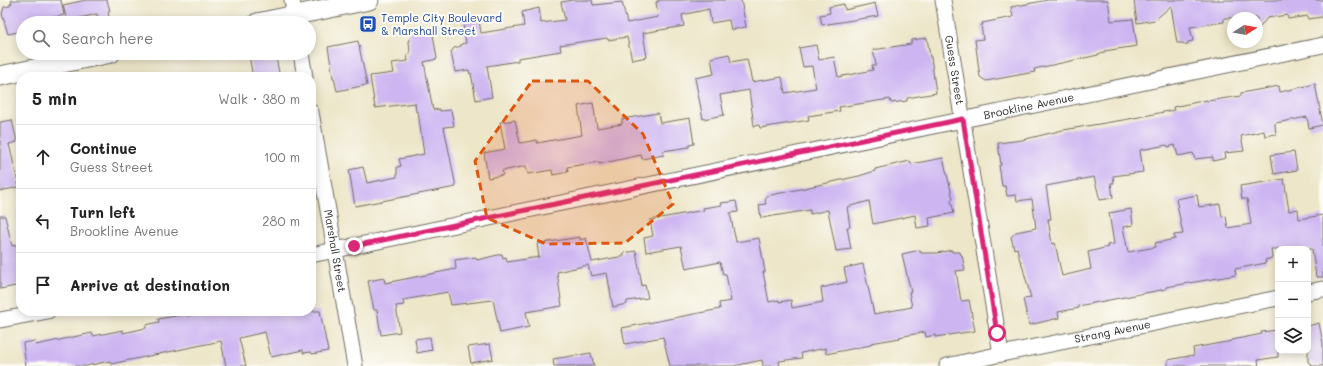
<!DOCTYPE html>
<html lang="en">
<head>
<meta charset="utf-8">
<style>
  :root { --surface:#fff; --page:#f6f6f6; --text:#222; --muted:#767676; --line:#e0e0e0 }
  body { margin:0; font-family:Mali,sans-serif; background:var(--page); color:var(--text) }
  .controls { position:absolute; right:12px; bottom:12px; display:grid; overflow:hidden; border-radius:8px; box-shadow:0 2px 10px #0003 }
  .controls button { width:36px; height:36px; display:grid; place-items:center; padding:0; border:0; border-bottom:1px solid var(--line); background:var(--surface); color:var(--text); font:20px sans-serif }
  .compass { position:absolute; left:1227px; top:12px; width:36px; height:36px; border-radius:50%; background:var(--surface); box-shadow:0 2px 10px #0003; rotate:79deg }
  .stop { position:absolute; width:12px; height:12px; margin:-9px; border:3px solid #db2777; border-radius:50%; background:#fff }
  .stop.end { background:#db2777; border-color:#fff; box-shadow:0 1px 4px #0008 }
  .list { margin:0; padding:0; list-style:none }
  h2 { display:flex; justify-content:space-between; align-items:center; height:52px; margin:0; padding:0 16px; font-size:17px }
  h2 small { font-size:13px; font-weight:400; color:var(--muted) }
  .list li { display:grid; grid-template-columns:26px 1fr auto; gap:12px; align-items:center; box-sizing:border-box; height:64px; padding:0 16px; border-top:1px solid var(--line) }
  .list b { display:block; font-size:15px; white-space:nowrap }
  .list p { margin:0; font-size:13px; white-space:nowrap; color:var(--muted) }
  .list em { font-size:13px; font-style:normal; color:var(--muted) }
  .icon { flex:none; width:22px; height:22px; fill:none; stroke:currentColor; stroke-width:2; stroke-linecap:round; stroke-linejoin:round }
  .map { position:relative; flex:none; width:1323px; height:366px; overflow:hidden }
  .search { position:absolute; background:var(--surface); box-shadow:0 2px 10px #0003; left:16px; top:16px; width:300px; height:44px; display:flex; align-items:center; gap:10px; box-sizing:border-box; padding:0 14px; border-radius:22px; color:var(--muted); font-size:15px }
  .panel { position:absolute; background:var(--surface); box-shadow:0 2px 10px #0003; left:16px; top:72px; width:300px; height:244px; border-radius:16px }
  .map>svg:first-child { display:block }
  .building { fill:#cdb5f2 }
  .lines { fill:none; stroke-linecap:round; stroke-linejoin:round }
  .minor-casing { stroke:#6f6c62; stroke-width:17 }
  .major-casing { stroke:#6f6c62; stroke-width:21 }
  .minor { stroke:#fff; stroke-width:15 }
  .major { stroke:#fff; stroke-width:19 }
  .route { stroke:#db2777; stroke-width:5 }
  .marked { fill:#df570e; fill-opacity:0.2; stroke:#df570e; stroke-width:3; stroke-dasharray:8 5; stroke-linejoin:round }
  .labels { text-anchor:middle; stroke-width:4; stroke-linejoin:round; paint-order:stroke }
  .transit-label { font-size:11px; fill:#164399; stroke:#fdfcf7; text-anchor:start }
  .street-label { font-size:11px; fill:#2b2b2b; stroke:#fdfcf7 }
</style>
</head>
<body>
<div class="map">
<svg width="1323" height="366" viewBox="0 0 1323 366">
  <rect width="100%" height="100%" fill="#fdfcf7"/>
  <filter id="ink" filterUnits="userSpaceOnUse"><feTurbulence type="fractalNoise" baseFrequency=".025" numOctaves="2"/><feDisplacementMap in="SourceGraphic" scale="8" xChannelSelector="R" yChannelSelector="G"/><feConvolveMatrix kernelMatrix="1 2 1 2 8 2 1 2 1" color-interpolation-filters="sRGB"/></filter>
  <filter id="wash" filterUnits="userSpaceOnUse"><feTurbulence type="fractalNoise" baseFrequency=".012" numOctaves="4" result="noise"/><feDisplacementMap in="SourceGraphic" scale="16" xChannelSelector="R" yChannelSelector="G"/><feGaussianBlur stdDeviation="0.9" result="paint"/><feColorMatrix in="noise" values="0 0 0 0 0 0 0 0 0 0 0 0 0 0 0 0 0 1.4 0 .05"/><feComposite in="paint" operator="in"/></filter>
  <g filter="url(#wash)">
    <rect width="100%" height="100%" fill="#ede6c9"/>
    <g id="blocks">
      <!-- building -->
      <g class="building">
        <path d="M11,0h50l3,15 -29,6v2h-12v8l-15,3 -6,-20 2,-7 6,-1v-2l2,-1z"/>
        <path d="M86,0h21l3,11h-2l1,6 -11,2 -1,-5 -30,7 -4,-16z"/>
        <path d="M573,0h19l1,5 29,-3 5,21 31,-6 -2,-15h2v-2h83l5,27 -15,3 -2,-10 -18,3 -2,-14 -27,6 2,11 -41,7 4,24 -15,3 -5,-23 -19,3 -1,-2 -47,7 1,6 -43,7v3l-31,5 5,31 -16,3 -5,-27 -1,1 -1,-4 -14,2 -4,-20 3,-4 7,-2v-2l5,-1 -3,-20 4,-1 3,-5 5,4 4,-1 2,13 43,-7 -2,-14 17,-4 2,15 24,-3 -4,-18z"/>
        <path d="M1048,0h60l3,21 22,-2 4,27 -33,5v2l-6,1v1l-64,14 1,3 -49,9 -6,-4 -5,-37 8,-1 -2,-14h2l-1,-2 31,-6 -2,-10z"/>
        <path d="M1134,0h189v15l-1,2 -14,2 -1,-3 -19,3 -1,-4 -20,3 -10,13v-13h-33v4l-34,5 3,14 -5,1 -1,3 -5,-2h-5l-6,-37 -16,14 -18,3z"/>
        <path d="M875,3l3,13 -56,9 -2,-10 10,-2 -1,-6 15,-3 1,6z"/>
        <path d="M432,28l5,31 -13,3 9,48 7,-1v2l11,-1 3,16 -10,1 12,60 -101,19 -6,-36 14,-3 4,16 30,-6v-10l4,-1 -2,-7 25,-5 -6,-42h-2l-1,-9 -40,5 -5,-32 24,-3 -2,-10 16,-2 -1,-6 3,-1 -1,-13h1l-1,-9z"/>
        <path d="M927,38l3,19h1l5,36 -29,5v3l-16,2 -1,-4 -51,8 1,4 -32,5 1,4 -49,8 -1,-3 -5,1 -5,-36 -29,5 4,20 -21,4 -8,-41 19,-4 -3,-16 18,-4 2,8 16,-3 5,23 30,-5 3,16 31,-5 -4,-22 -9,1 -4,-19 17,-3 3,15 15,-3 4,20 35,-7 -1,-5h4l-3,-15 38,-6v-4z"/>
        <path d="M358,41l9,44 -30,6 -3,-13h-1l-5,-31z"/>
        <path d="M266,53h9l5,24h-27l-4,-21z"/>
        <path d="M1315,84l8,41 -14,3 -2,-11 -31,6 -1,1 1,10 -11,2 -1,-5 -23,5 3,15 -19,2 1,5 -13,3v-4l-18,2 -2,-6 -15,3 -3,-11 -7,2 -1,-2 -27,5 3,22 -30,4 1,7h-3l2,15 -13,2 -6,-23 -48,9 5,33h-3l4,25 3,-1 7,33 29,-7 -3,-17 20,-5 -1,-2 7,-1 -5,-31 22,-4 2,16 -10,2 5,25 28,-5 -1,-4 20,-4 -1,-4 9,-1 -7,-35 21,-4 2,12 21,-3 2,13 4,-1 2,12 23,-4 -4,-25h-5l-2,-13 44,-7 5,32 9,-2 1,10 24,-4v62h-7l-4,-28h-41l1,9 -7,2 1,3 -31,6 1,6 -70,12v2l-88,17 1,2 -21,4 1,6 -30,7 -6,-26 8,-1 -10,-37h-1l-3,-13 -3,1 -3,-12 5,-5 20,-4 -4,-29 -15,2 -1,-6 -9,1 -2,-10h-3l-3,-21h2l-3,-22 24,-3 41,-10 66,-11 45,-9 -1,-3 34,-7v1l34,-5v-3l38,-7 1,6z"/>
        <path d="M593,103l4,25 25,-4v-5l36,-6 2,10 30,-5 4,26 -5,1v2l-26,4 1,4 -22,4 -1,-4 -42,9v-2l-32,5 1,5 -15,3 -1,-5 -24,4 -2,-8 -24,5 1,4 -15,3 -4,-25 21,-4 -5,-27 15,-2 5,23 17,-3v3l45,-8 -4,-29z"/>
        <path d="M12,120l5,22 -8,2 10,43 -19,4v-69z"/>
        <path d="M1294,152l3,18 -23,4 -3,-19z"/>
        <path d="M943,158l10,41 -2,1 3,13 -25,5 1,8 -13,2 -2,-13 -42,9 -4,-23 -22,6 3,20h-3l4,22 -15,2 -8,-41 -18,4v-4l-49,8 -2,-13 7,-1 -1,-4 1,-1v-3l25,-5 68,-15 16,-5v-2l13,-3 22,-5 1,3z"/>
        <path d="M736,201l2,11 -8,1 6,29 23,-4 6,34h-2l6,30 10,-2v2l12,-2 1,8 31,-6 -2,-14 26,-6 -3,-14 19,-4 11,50 38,-7 -3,-15h2l-9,-38 18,-4 1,3h16l15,-3v2h8l1,3h1l3,15 -9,1 5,30 8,-1 6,31 -40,6v-2l-9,2 -1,-5 -26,5 1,1 -29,5v2l-45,9v-6l-25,5 1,5 -23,3 1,5h-17l-1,-6 -28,6h-64l-7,-29 -38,7 -3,-16 98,-19 -1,-6 12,-2 -5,-27h-3l-3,-12 -34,7 -5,-23 -35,6 -2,-14 9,-2 -3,-16 54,-10 -1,-2 19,-3 -1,-2z"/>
        <path d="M0,216h5l7,30 9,-2v41l-21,4z"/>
        <path d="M580,237v3l6,-2 6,24 32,-6 -1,-3 13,-2 6,35 3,-1 3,13 -21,3v3l-14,3 -6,-34 -16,3 -3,-11 -31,7 5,34 -36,6 3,15 -29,6 -7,-33 -42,5 -3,-13 -45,8 1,5 -8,1 4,26 -19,3 -4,-25h-3l-6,-29 16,-3 1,5 71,-14 -1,-9 21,-3 1,3 25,-6 1,4 3,-1 1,5 32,-5 -2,-13z"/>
        <path d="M213,311h107l8,40 -16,3 -1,-2 -8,1v-3l-32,7 -6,-25 -26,6 7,28h-20l-5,-25 -110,23 -1,-3 -24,5h-60l-3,-23 12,-2 1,4 56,-12 1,3 30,-6v3l23,-5v-3l13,-3 -1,-3 29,-5v2z"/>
        <path d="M1319,323l4,20v23h-11l-1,-3 -3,-1v-36z"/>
        <path d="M1278,330v27l-20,3 1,6h-91v-6l26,-5 -1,-7 39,-7v-1l30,-6 -1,-2z"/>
        <path d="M430,337l2,13 -15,3 -2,-14z"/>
        <path d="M490,344l3,15 -22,4 -3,-16z"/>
        <path d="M591,353l3,13h-40l-1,-7z"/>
      </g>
    </g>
  </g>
  <g filter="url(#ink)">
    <use href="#blocks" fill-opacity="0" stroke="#6f6c62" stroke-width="1"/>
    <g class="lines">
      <defs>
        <g id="minor">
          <path d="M292,0l4,23"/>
          <path id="s1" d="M943,0l58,354"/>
          <path d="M301,53l4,24"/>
          <path id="s2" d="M311,112l44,254"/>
          <path id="s3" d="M311,255l1012,-210"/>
          <path d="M1308,292l15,-3"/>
          <path d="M0,320l48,-9"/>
          <path id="s4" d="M947,366l54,-12 277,-56"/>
        </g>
        <g id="major">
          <path d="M257,23l112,-23"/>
          <path d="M0,76l111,-23"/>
        </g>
      </defs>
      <!-- minor casing -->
      <use href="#minor" class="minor-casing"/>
      <!-- major casing -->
      <use href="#major" class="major-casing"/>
      <!-- minor -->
      <use href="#minor" class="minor"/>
      <!-- major -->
      <use href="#major" class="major"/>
    </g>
  </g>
  <g class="lines" filter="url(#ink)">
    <!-- route -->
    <path class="route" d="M354,246l609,-127 34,214"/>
  </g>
  <!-- marked area -->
  <path class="marked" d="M532,81h56l55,53 30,70 -48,39 -79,1 -59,-26 -12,-57z"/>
  <!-- icons -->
  <defs>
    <symbol id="bus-square" viewBox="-11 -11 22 22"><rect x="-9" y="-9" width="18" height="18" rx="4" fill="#1a4fb4" stroke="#fdfcf7"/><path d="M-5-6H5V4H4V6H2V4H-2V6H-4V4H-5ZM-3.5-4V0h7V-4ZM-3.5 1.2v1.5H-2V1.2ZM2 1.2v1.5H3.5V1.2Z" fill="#fff"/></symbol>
  </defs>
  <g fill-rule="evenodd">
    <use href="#bus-square" x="358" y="14" width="20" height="20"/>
  </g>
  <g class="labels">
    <!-- transit labels -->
    <g class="transit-label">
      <text x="381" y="22">Temple City Boulevard<tspan x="381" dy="13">&amp; Marshall Street</tspan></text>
    </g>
    <!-- street labels -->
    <g class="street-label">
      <text dy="4" stroke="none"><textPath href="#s1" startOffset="71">Guess Street</textPath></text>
      <text dy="4" stroke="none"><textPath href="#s3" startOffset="733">Brookline Avenue</textPath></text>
      <text dy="4" stroke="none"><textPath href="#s2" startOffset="141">Marshall Street</textPath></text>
      <text dy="4" stroke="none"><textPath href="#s4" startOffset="169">Strang Avenue</textPath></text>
    </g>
  </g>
</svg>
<div class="controls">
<button>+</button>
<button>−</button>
<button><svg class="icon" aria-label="layers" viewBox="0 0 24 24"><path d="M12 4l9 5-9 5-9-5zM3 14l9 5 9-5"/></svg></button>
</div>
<svg class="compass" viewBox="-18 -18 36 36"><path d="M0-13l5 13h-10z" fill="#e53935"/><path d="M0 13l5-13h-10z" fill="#767676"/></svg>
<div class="stop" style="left:997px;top:333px"></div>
<div class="stop end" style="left:354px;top:246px"></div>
<div class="search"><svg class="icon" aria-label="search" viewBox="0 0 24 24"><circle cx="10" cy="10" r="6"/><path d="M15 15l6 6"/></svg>Search here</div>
<section class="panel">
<h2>5 min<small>Walk · 380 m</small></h2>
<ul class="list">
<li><svg class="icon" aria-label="ahead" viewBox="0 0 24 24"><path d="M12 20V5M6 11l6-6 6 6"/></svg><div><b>Continue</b><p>Guess Street</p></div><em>100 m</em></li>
<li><svg class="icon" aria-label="left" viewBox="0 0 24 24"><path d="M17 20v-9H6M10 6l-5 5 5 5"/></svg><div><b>Turn left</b><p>Brookline Avenue</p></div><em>280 m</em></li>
<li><svg class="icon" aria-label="arrive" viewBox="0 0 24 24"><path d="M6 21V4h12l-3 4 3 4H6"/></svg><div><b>Arrive at destination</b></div></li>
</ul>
</section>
</div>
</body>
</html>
